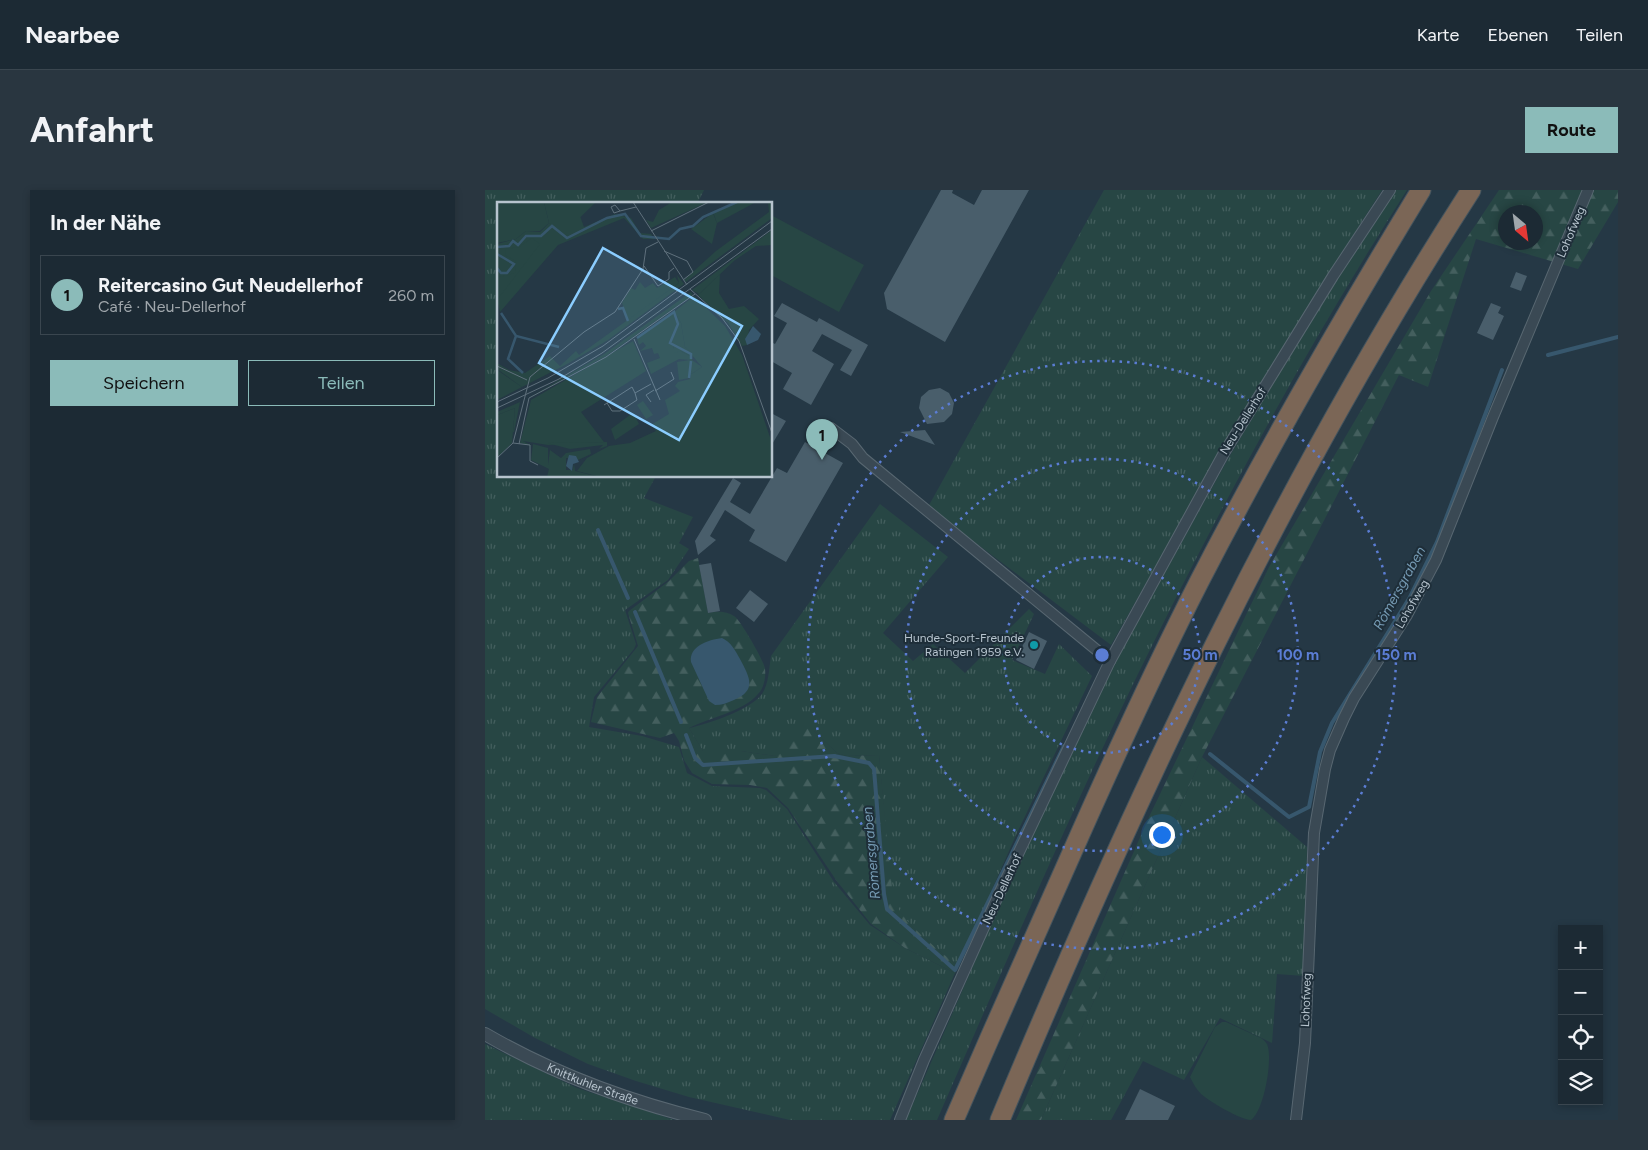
<!DOCTYPE html>
<html lang="de">
<head>
<meta charset="utf-8">
<style>
  :root { --surface:#1c2a34; --page:#293640; --text:#f1f3f6; --muted:#a0a7ac; --line:#3a464f; --accent:#8bbbb9 }
  body { margin:0; font-family:Figtree,sans-serif; background:var(--page); color:var(--text) }
  .controls { position:absolute; right:15px; bottom:15px; display:grid; overflow:hidden; border-radius:0px; box-shadow:0 2px 8px #0003 }
  .controls button { width:45px; height:45px; display:grid; place-items:center; padding:0; border:0; border-bottom:1px solid var(--line); background:var(--surface); color:var(--text); font:25px sans-serif }
  .compass { position:absolute; left:1013px; top:15px; width:45px; height:45px; border-radius:50%; background:var(--surface); box-shadow:0 2px 8px #0003; rotate:151deg }
  .you { position:absolute; left:676px; top:644px; width:18px; height:18px; margin:-12px; border:4px solid #fff; border-radius:50%; background:#1a73e8; box-shadow:0 0 0 8px #1a73e833 }
  .badge { display:grid; place-items:center; width:32px; height:32px; border-radius:50%; background:var(--accent); color:#111; font-size:16px; font-weight:700 }
  .pin { position:absolute; translate:-50% -41px; filter:drop-shadow(0 1px 2px #0008) }
  .pin::after { content:''; position:absolute; top:26px; width:18px; height:15px; background:inherit; clip-path:polygon(0 0,100% 0,50% 100%) }
  .list { margin:0; padding:0; list-style:none }
  h2 { display:flex; justify-content:space-between; align-items:center; height:65px; margin:0; padding:0 20px; font-size:21px }
  h2 small { font-size:16px; font-weight:400; color:var(--muted) }
  .list li { display:grid; grid-template-columns:32px 1fr auto; gap:15px; align-items:center; box-sizing:border-box; height:80px; margin:0 10px 10px; padding:0 10px; border:1px solid var(--line); border-radius:0px }
  .list b { display:block; font-size:19px; white-space:nowrap }
  .list p { margin:0; font-size:16px; white-space:nowrap; color:var(--muted) }
  .list em { font-size:16px; font-style:normal; color:var(--muted) }
  .actions { display:flex; gap:10px; padding:15px 20px }
  .actions a { flex:1; padding:11px 0; border:1px solid var(--accent); border-radius:0px; text-align:center; font-size:18px; color:var(--accent) }
  .actions .main { background:var(--accent); color:#111 }
  .icon { flex:none; width:28px; height:28px; fill:none; stroke:currentColor; stroke-width:2; stroke-linecap:round; stroke-linejoin:round }
  .map { position:relative; flex:none; width:1133px; height:930px; overflow:hidden; border-radius:0px }
  header { display:flex; align-items:center; gap:30px; box-sizing:border-box; height:70px; padding:0 25px; background:var(--surface); border-bottom:1px solid var(--line) }
  header strong { font-size:24px }
  nav { display:flex; gap:28px; margin-inline-start:auto; font-size:18px }
  .intro { display:flex; align-items:center; justify-content:space-between; box-sizing:border-box; height:120px; padding:0 30px }
  h1 { margin:0; font-size:35px }
  .button { padding:12px 22px; border-radius:0px; background:var(--accent); color:#111; font-size:18px; font-weight:700 }
  main { display:flex; gap:30px; padding:0 30px }
  aside { flex:1; background:var(--surface); border-radius:0px; box-shadow:0 2px 8px #0003 }
  .map>svg:first-child { display:block }
  .grass { fill:url(#grass-tufts) }
  .forest { fill:url(#forest-firs); fill-rule:evenodd }
  .garden { fill:#274644 }
  .water { fill:#37576d }
  .lines { fill:none; stroke-linecap:round; stroke-linejoin:round }
  .stream { stroke:#37576d; stroke-width:4 }
  .building { fill:#495e6b }
  .minor-casing { stroke:#586771; stroke-width:12 }
  .tertiary-casing { stroke:#586771; stroke-width:14 }
  .motorway-casing { stroke:#44545e; stroke-width:21 }
  .minor { stroke:#3a4954; stroke-width:10 }
  .tertiary { stroke:#3a4954; stroke-width:12 }
  .motorway { stroke:#7b6656; stroke-width:19 }
  .ring { fill:none; stroke:#5b7dd4; stroke-width:2.5; stroke-dasharray:2.5 5 }
  .culture-dot { fill:#0f9aa8; stroke:#1e2e39; stroke-width:2 }
  .labels { text-anchor:middle; stroke-width:4; stroke-linejoin:round; paint-order:stroke }
  .street-label { font-size:12px; fill:#b7c4ce; stroke:#1e2e39 }
  .poi-label { font-size:12px; fill:#b7c4ce; stroke:#1e2e39; text-anchor:end }
  .water-label { font-size:14px; font-style:italic; fill:#759ab3; stroke:#1e2e39 }
  .inset-river { fill:none; stroke:#37576d; stroke-width:2.5 }
  .inset-road { fill:none; stroke:#5f707c; stroke-width:1 }
  .view { fill:#8bcdff; fill-opacity:0.15; stroke:#8bcdff; stroke-width:2.5 }
  .inset-edge { fill:none; stroke:#b7c4ce; stroke-width:2.5 }
  .centre { fill:#5b7dd4; stroke:#1e2e39; stroke-width:2.5 }
  .ring-label { font-size:15px; text-anchor:middle; font-weight:bold; fill:#5b7dd4; stroke:#1e2e39; stroke-width:4; stroke-linejoin:round; paint-order:stroke }
</style>
</head>
<body>
<header>
<strong>Nearbee</strong>
<nav><a>Karte</a><a>Ebenen</a><a>Teilen</a></nav>
</header>
<div class="intro"><h1>Anfahrt</h1><a class="button">Route</a></div>
<main>
<aside>
<h2>In der Nähe<small></small></h2>
<ul class="list">
<li><span class="badge">1</span><div><b>Reitercasino Gut Neudellerhof</b><p>Café · Neu-Dellerhof</p></div><em>260 m</em></li>
</ul>
<div class="actions"><a class="main">Speichern</a><a>Teilen</a></div>
</aside>
<div class="map">
<svg width="1133" height="930" viewBox="0 0 1133 930">
  <defs>
    <pattern id="grass-tufts" width="24" height="20" patternUnits="userSpaceOnUse" patternTransform="scale(1.25)"><rect width="24" height="20" fill="#274644"/><path d="M3 7l-1-3M5 7V3M7 7l1-3M15 17l-1-3M17 17v-4M19 17l1-3" fill="none" stroke="#445f5e"/></pattern>
    <pattern id="forest-firs" width="22" height="20" patternUnits="userSpaceOnUse" patternTransform="scale(1.25)"><rect width="22" height="20" fill="#274644"/><path d="M5 1l3.5 6h-7zM16 11l3.5 6h-7z" fill="#445f5e"/></pattern>
  </defs>
  <rect width="100%" height="100%" fill="#253845"/>
  <!-- grass -->
  <g class="grass">
    <path d="M0,0h219l-7,14h-198v272h157l-12,22 49,19 -14,26 10,6 -21,31 -43,30 11,34 -2,5 -40,48 -5,30 53,9 37,11 8,26 25,13 48,2 6,2 21,19 47,73 36,43 35,23 50,25 -65,147h-100l-101,-23 -53,-16 -48,-17 -53,-26 -50,-29z"/>
    <path d="M619,0h278c-96,149 -184,301 -271,455l-183,-138z"/>
    <path d="M910,0h12c-100,156 -188,319 -270,486 -71,146 -135,295 -200,444h-31l97,-223 111,-233 114,-205 99,-166z"/>
    <path d="M395,314l68,53 -65,76 30,28 20,-17 32,29 64,-64 5,5 -22,46 33,14 14,-30 33,32 -75,157 -59,133c-20,-17 -56,-43 -66,-68l-13,-143 -32,1 -10,-3 -23,-22 -39,25 -34,-5h-38l-14,-23c19,-4 61,-18 73,-34 7,-10 7,-26 9,-38z"/>
    <path d="M717,567l105,90 -3,129 -27,-2 -5,69 -52,-25 -36,62 -41,-19 -32,59h-70z"/>
    <path d="M0,854l92,44 97,32h-189z"/>
  </g>
  <!-- forest -->
  <g class="forest">
    <path d="M1014,0h119v12l-40,67 -102,-30 -48,148 -29,-12 -197,382 -161,363h-25l133,-303 120,-250 162,-276zM1021,22h29v30h-29z"/>
    <path d="M213,368l10,55c10,-2 18,-2 26,3 5,2 31,46 31,53 1,8 -1,19 -7,25 -15,18 -50,24 -69,34l14,23h38l34,5 36,-40 3,15 23,22 10,3 32,-1 14,143c9,25 45,51 65,68l-3,7 -50,-25 -34,-24 -35,-44 -48,-72 -21,-20 -17,-3 -38,-1 -20,-11 -8,-13 -5,-19 -5,-8 -14,5 -69,-16 6,-25 41,-51 -10,-33 1,-2 40,-30 20,-20z"/>
  </g>
  <!-- garden -->
  <g class="garden">
    <path d="M286,25l93,50 -25,47 -68,-37z"/>
    <path d="M737,832h4l35,16c4,3 6,5 7,9 4,16 -4,63 -17,73 -12,-1 -41,-18 -50,-26 -5,-5 -8,-11 -11,-17l25,-50z"/>
  </g>
  <!-- water -->
  <path class="water" d="M237,448c9,4 13,12 18,21 10,19 17,31 -6,41 -7,3 -12,5 -19,5l-6,-4 -18,-39c-2,-16 17,-22 31,-24z"/>
  <g class="lines">
    <!-- stream -->
    <g class="stream">
      <path d="M1063,165l70,-18"/>
      <path d="M113,340l30,68"/>
      <path d="M150,422l46,110"/>
      <path d="M201,545l9,23 8,7 131,-9 35,7 5,6 10,125 3,15 68,61 109,-224"/>
      <path d="M725,564l79,63 20,-10 11,-55 12,-29 78,-126 27,-55 65,-172"/>
    </g>
  </g>
  <!-- building -->
  <g class="building">
    <path d="M456,0h12l-1,3 22,12 8,-15h47l-84,152 -58,-33 -3,-16z"/>
    <path d="M1031,82l11,4 -6,15 -11,-4z"/>
    <path d="M297,113l35,19 2,-4 49,27 -17,31 -11,-6 12,-20 -30,-16 -10,17 22,13 -23,41 -28,-16 9,-16 -21,-12v-19l4,2 12,-21 -13,-7z"/>
    <path d="M1006,113l10,4 -3,6 6,3 -11,24 -16,-7z"/>
    <path d="M455,198l9,5 5,10 -2,11 -8,8 -17,2 -8,-16 2,-11 8,-7z"/>
    <path d="M286,223l15,8 -15,25z"/>
    <path d="M440,240l10,15 -35,-13z"/>
    <path d="M320,252l38,21 -57,99 -37,-21 6,-11 -30,-20 -15,26 6,4 -18,15 -3,-14 38,-63 8,5 -11,19 20,12 27,-46 10,5z"/>
    <path d="M226,373l9,48 -12,2 -9,-48z"/>
    <path d="M265,400l18,14 -14,18 -18,-14z"/>
    <path d="M544,442l18,9 -13,28 -18,-9z"/>
    <path d="M655,899l35,17 -7,14h-43z"/>
  </g>
  <g class="lines">
    <defs>
      <g id="minor">
        <path d="M346,238l21,16 11,14 247,203"/>
        <path d="M415,930l24,-60 75,-166 111,-233 114,-208 109,-177 57,-86"/>
        <path d="M811,930l9,-77 9,-210 11,-64 5,-19 14,-32 10,-20 53,-83 29,-55 57,-143 95,-227"/>
      </g>
      <g id="tertiary">
        <path id="s1" d="M0,844c69,40 142,67 220,86"/>
      </g>
      <g id="motorway">
        <path d="M469,930c38,-88 77,-176 116,-263 41,-93 83,-185 129,-275 69,-134 144,-264 222,-392"/>
        <path d="M515,930c134,-321 282,-637 471,-930"/>
      </g>
    </defs>
    <!-- minor casing -->
    <use href="#minor" class="minor-casing"/>
    <!-- tertiary casing -->
    <use href="#tertiary" class="tertiary-casing"/>
    <!-- motorway casing -->
    <use href="#motorway" class="motorway-casing"/>
    <!-- minor -->
    <use href="#minor" class="minor"/>
    <!-- tertiary -->
    <use href="#tertiary" class="tertiary"/>
    <!-- motorway -->
    <use href="#motorway" class="motorway"/>
  </g>
  <!-- distance rings -->
  <g class="ring">
    <circle cx="617" cy="465" r="98"/>
    <circle cx="617" cy="465" r="196"/>
    <circle cx="617" cy="465" r="294"/>
  </g>
  <!-- markers -->
  <circle class="culture-dot" cx="549" cy="455" r="5"/>
  <g class="labels">
    <!-- street labels -->
    <g class="street-label">
      <text transform="translate(1086 42) rotate(-67)" y="4">Lohofweg</text>
      <text transform="translate(758 231) rotate(-58)" y="4">Neu-Dellerhof</text>
      <text transform="translate(927 414) rotate(-60)" y="4">Lohofweg</text>
      <text transform="translate(517 699) rotate(-65)" y="4">Neu-Dellerhof</text>
      <text transform="translate(821 810) rotate(-88)" y="4">Lohofweg</text>
      <text dy="4" stroke="none"><textPath href="#s1" startOffset="119">Knittkuhler Straße</textPath></text>
    </g>
    <!-- poi labels -->
    <g class="poi-label">
      <text x="539" y="452">Hunde-Sport-Freunde<tspan x="539" dy="14">Ratingen 1959 e.V.</tspan></text>
    </g>
    <!-- water labels -->
    <g class="water-label">
      <text transform="translate(914 398) rotate(-61)" y="5">Römersgraben</text>
      <text transform="translate(386 663) rotate(-95)" y="5">Römersgraben</text>
    </g>
  </g>
  <!-- overview -->
  <g transform="translate(12 12)">
    <rect width="275" height="275" fill="#253845"/>
    <path d="M0,0h47l5,21 -9,8h-14l-10,8 -19,4zM216,11l4,10 -5,21 -21,-15zM58,27l-58,72v-55zM223,72l-1,19 10,16 15,-3 15,13 -10,11 -2,15 -5,1 -14,-23 -30,-28zM178,75l4,6 -50,38 -7,-18 9,-15 4,2 5,-8 5,6 8,-5 4,5zM194,90l2,3 -87,61 -81,44 79,-46zM197,94l31,30 17,29 30,88v34h-172l-23,-6 10,-13 22,-12 21,-3 26,-12 -5,-6 18,-11 -4,-14 15,-9 -5,-5 3,-4 12,-3 1,-5 11,-7 -17,-20 -4,-24 -7,-11zM176,110l4,12 -4,22 2,5h6l9,5v4l-11,-1 -28,15 -4,-11 13,-5 -2,-5 -4,1 -2,-6 -12,3 6,-5 -3,-4 -4,3 -2,-6zM136,139l13,30 -65,41 23,30 -56,3 -25,-4 9,5 -12,-3 11,-43zM0,167l3,3 22,15 -25,13zM18,206l-3,35 -15,15v-43z" fill="#274644"/>
    <path d="M175,0h36l-57,26 -5,-8 7,2 6,-12zM241,0h18l-39,21 -4,-11zM271,0h4v16l-86,64 -2,-2 32,-29 53,-39zM118,12l16,4 9,15 11,1 3,5h-11l-19,-21 -66,27 -58,67 -3,-12 43,-56 -8,-6 -13,9 -13,2 -1,6 11,6 -1,12 -15,4 -3,-2v-31l19,-5 10,-8 14,1 9,-9 8,4 23,-11 4,11zM275,28v15l-16,1 -21,14 -36,34 -7,-4zM180,73l7,9 -76,56 -39,23 -47,24 -25,-18v-6l12,7 16,3 25,-17 10,10 16,-15 3,4 100,-72zM177,110l7,11 4,24 7,6v7l10,7 -11,7 -2,4 -10,2 -2,-18 13,-2v-4l-9,-5 -7,2v-6l-5,-3 8,-19zM23,200l-6,30h-1l2,-24 -18,7v-3zM110,240v4l-8,3 4,-4 -33,4 -23,-6zM36,242l15,4v17l2,-15 11,8 5,-5 24,-4 1,5 -13,6 -12,-2v12h7l1,-6 1,7 24,6h-52l2,-8 -18,-9z" fill="#274644"/>
    <path d="M47,0h52l-33,32 -14,-11zM146,199l10,14 -7,4 -9,-14zM133,213l5,1 4,8 -24,16 -4,-11z" fill="#274644"/>
    <path d="M256,124l8,8 -3,6 -11,5 -2,-6zM72,253l7,1 3,6 -6,2 -1,7 -6,-5z" fill="#37576d"/>
    <path class="inset-river" d="M0,45l12,-1 4,-5 5,4 8,-9h15l11,-10 15,12 40,-20 18,-4 16,22 28,3 11,-10 13,-3 10,-9 34,-15M0,52l17,10 -7,9h-6l-4,-5M121,107l5,-1 5,13M4,111l15,23 43,11M19,134l-8,23 15,14M140,136l37,-26 4,12 -8,19 21,11v5M192,176l2,-17"/>
    <path class="inset-road" d="M136,0l54,83M123,9l-6,2 -3,-6 4,-2 5,6 16,-4M154,29l58,-29M167,49l23,10 6,11 -10,8M147,64l14,20 11,-7v-7l5,-4M193,87l32,29 17,23 33,92M137,137l26,61M0,164l30,14M158,189l19,-12 -3,-7M0,200l51,-24 55,-32 169,-125M154,200l-5,-7 8,-5M110,201l5,8h8l17,-11 -2,-7M107,203l28,-18 3,6 16,-9M0,206l62,-29 43,-26 170,-124M16,241l17,2v16l8,4M22,242l10,-46 77,-41 89,-63M0,256l16,-15 17,-66 54,-45 31,-20 28,-43 3,-21 12,-6"/>
    <path class="view" d="M106,46l139,78 -63,114 -140,-77z"/>
    <rect width="275" height="275" class="inset-edge"/>
  </g>
  <circle cx="617" cy="465" r="8" class="centre"/>
  <g class="ring-label">
    <text x="715" y="470">50 m</text>
    <text x="813" y="470">100 m</text>
    <text x="911" y="470">150 m</text>
  </g>
</svg>
<div class="controls">
<button>+</button>
<button>−</button>
<button><svg class="icon" aria-label="locate" viewBox="0 0 24 24"><circle cx="12" cy="12" r="6"/><path d="M12 2v4M12 18v4M2 12h4M18 12h4"/></svg></button>
<button><svg class="icon" aria-label="layers" viewBox="0 0 24 24"><path d="M12 4l9 5-9 5-9-5zM3 14l9 5 9-5"/></svg></button>
</div>
<svg class="compass" viewBox="-18 -18 36 36"><path d="M0-13l5 13h-10z" fill="#e53935"/><path d="M0 13l5-13h-10z" fill="#a0a7ac"/></svg>
<div class="you"></div>
<div class="pin badge" style="left:337px;top:270px">1</div>
</div>
</main>
</body>
</html>
